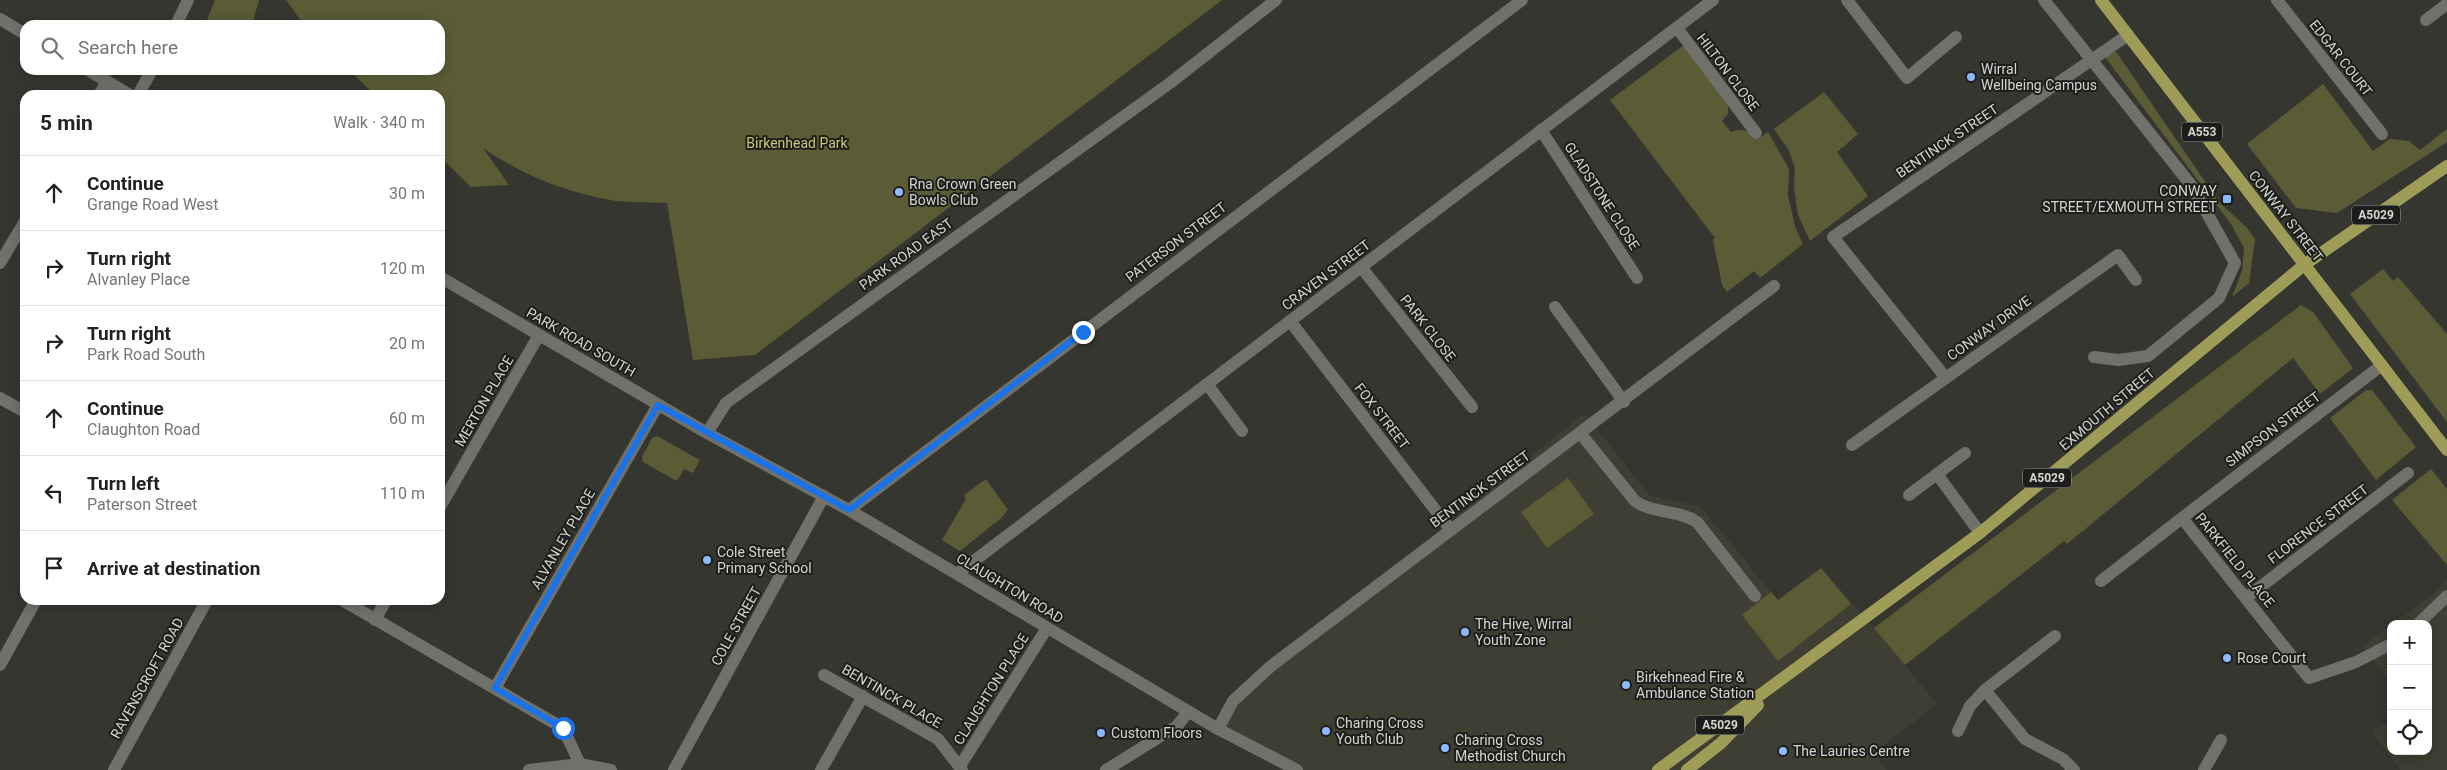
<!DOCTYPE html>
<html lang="en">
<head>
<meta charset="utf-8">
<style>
  :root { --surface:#fff; --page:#f6f6f6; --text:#222; --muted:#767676; --line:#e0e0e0 }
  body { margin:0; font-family:Roboto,sans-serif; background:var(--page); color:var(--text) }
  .controls { position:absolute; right:15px; bottom:15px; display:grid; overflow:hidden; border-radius:10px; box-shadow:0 2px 12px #0003 }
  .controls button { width:45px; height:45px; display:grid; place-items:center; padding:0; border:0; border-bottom:1px solid var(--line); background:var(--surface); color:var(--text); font:25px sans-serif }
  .stop { position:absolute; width:15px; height:15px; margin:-11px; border:4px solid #1a73e8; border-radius:50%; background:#fff }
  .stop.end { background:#1a73e8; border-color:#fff; box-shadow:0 1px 5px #0008 }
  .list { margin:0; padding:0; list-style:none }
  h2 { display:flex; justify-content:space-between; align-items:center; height:65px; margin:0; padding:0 20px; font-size:21px }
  h2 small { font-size:16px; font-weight:400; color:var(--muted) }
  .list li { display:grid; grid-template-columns:32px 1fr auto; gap:15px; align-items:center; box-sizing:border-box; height:75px; padding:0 20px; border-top:1px solid var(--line) }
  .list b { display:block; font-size:19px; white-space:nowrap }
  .list p { margin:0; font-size:16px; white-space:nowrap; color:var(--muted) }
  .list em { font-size:16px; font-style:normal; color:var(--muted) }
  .icon { flex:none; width:28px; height:28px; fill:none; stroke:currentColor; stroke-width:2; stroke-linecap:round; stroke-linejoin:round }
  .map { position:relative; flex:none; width:2447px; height:770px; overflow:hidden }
  .search { position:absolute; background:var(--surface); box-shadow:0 2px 12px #0003; left:20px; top:20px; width:425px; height:55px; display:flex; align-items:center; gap:12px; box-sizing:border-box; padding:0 18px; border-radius:15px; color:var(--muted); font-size:19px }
  .panel { position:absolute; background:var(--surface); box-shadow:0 2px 12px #0003; left:20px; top:90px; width:425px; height:515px; border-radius:15px }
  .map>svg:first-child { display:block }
  .built { fill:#3e3e32 }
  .green { fill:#5b5c36 }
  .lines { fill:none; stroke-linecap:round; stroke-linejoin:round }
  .minor { stroke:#71716b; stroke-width:12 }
  .tertiary { stroke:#71716b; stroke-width:12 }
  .primary { stroke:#9e9d58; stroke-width:12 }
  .route { stroke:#1a73e8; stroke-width:6 }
  .poi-dot { fill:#8db9fc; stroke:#1d1e1b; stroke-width:2 }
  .labels { text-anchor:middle; stroke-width:4; stroke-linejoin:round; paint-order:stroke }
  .shield { fill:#1d1e1b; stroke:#9d9d9a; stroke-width:1 }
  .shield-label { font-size:12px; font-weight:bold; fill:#d4d4d1 }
  .street-label { font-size:14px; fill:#d4d4d1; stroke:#1d1e1b }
  .poi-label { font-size:14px; fill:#d4d4d1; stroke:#1d1e1b; text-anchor:start }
  .park-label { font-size:14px; fill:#c8c873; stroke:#1d1e1b }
</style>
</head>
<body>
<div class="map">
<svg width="2447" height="770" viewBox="0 0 2447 770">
  <rect width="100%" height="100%" fill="#363631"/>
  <!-- built -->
  <g class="built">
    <path d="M1584,413l66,83 50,10 78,94 43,-32 53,60 63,76 -63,49 14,17h-591l-79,-41 15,-28 58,-50z"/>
    <path d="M2447,578v192h-47l-28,-38 19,-11v30h37v-127h-36l47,-35z"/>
    <path d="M2391,624v60l-29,-38z"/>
  </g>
  <!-- green -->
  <g class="green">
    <path d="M215,0h44l-7,25h-47z"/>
    <path d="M286,0h936l-467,355 -62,5 -26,-157c-19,-1 -39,0 -57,-3 -46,-8 -89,-26 -127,-52l26,37 -38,2 -31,-30v-62h-65l-26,-25h91v-45h-136z"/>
    <path d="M1684,45l44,56v13l-6,7 9,11c13,-4 17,-2 27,7l10,-7 21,37 -1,26 7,32 8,17 -43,34 -6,-7 -27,21 -5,-7 -9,-45 2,-2 -105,-138z"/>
    <path d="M2113,50l4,3 102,149 28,26 8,11 -6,44 -17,14 10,-26 2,-23 -13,-24 -126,-167z"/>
    <path d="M2323,84l50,67 17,-12 19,2 11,9 27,-21v13l-110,71 -41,-5 -49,-64z"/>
    <path d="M1824,92l34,42 -21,18 31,44 -58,45 -12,-26 -4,-28 1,-19 -7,-19 -14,-20z"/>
    <path d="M2383,269l10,12 5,-4 49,57v88l-97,-128z"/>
    <path d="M2301,305l12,7 40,56 -33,26 -27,-36 -226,186 -3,-3 -159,124 -31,-37z"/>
    <path d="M2366,390h6l44,57 -40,33 -46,-62z"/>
    <path d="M657,436l43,24 -7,13 -9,-4 -7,12 -34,-19 -1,-5 10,-19z"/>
    <path d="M2431,469l16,20v76l-55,-65z"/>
    <path d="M1568,478l26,36 -47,34 -26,-36z"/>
    <path d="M986,479l22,31 -7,8 -41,33 -18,-11 24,-41 -2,-4z"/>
    <path d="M1821,568l30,36 -73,57 -36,-46 29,-23 7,8z"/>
  </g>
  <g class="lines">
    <!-- minor -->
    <g class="minor">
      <path d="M1847,0l60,78 49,-41"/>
      <path d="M2044,0l147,185 44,78 -16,35 -71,58 -30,4 -24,-3"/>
      <path d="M2277,0l105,134"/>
      <path d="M2426,20l21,-16"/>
      <path d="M176,25l12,-25"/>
      <path d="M1677,28l79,105"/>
      <path d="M99,95l8,-14"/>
      <path d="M138,95l14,-25"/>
      <path d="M1541,130l96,148"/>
      <path d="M0,263l25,-42"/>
      <path d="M1361,267l111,140"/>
      <path d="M1555,307l69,95"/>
      <path d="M1290,321l160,208"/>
      <path d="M1946,378l-113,-141 295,-202"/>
      <path d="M1207,384l35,47"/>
      <path d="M0,398l25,14"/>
      <path d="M1580,433l55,68c18,13 42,8 62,21l58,74"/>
      <path d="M1852,445l266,-190 18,25"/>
      <path d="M1937,474l43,59"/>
      <path d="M1909,495l56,-42"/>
      <path d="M440,507l99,-172"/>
      <path d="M849,510l673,-510"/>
      <path d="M2182,518l200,-153"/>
      <path d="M958,573l755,-573"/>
      <path d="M2101,581l81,-63 127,160 47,-16 35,-18"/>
      <path d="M2246,598l162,-125"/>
      <path d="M342,600l221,128 17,36"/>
      <path d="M375,620l11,-20"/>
      <path d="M2418,624l29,-28"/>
      <path d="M0,665l36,-65"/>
      <path d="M824,675l114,64 24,31"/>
      <path d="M495,688l163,-283"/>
      <path d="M1985,690l40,49 38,20 11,11"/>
      <path d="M1218,729l15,-28 38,-35 503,-380"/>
      <path d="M1958,731l12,-25 15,-16 70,-54"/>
      <path d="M960,766l87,-138"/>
      <path d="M114,770l93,-170"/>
      <path d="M529,770l51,-6 31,6"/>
      <path d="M674,770l150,-274"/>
      <path d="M821,770l42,-74"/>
      <path d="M1106,770l71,-44 11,-14"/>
      <path d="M2204,770l17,-30"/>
    </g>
    <!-- tertiary -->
    <g class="tertiary">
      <path d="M0,19l25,15"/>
      <path d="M88,70l42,25"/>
      <path d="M440,277l267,156 142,77 369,219 79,41"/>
      <path d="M707,433l19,-30 444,-320 106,-83"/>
    </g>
    <!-- primary -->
    <g class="primary">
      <path d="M2101,0l346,450"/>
      <path d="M1658,770l322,-237 324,-268 143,-99"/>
      <path d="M1687,770l34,-27 37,-38"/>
    </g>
  </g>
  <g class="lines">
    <!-- route -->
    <path class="route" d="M563,728l-68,-40 163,-283 191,105 234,-178"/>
  </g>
  <!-- markers -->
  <g class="poi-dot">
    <circle cx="1971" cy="77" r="5"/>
    <circle cx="899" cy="192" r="5"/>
    <rect x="2222" y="194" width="10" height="10" rx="2.5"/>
    <circle cx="707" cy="560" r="5"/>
    <circle cx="1465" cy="632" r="5"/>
    <circle cx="2227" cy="658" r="5"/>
    <circle cx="1626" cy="685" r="5"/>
    <circle cx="1326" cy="731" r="5"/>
    <circle cx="1101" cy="733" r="5"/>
    <circle cx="1445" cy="748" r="5"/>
    <circle cx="1783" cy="751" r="5"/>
  </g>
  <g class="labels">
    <!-- shield labels -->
    <g class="shield">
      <rect x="2182" y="122.5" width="40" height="19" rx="4"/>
      <rect x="2352" y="205.5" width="48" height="19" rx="4"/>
      <rect x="2023" y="468.5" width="48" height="19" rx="4"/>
      <rect x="1696" y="715.5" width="48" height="19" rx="4"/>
    </g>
    <g class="shield-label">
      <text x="2202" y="136">A553</text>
      <text x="2376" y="219">A5029</text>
      <text x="2047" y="482">A5029</text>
      <text x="1720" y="729">A5029</text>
    </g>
    <!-- street labels -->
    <g class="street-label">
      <text transform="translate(2341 58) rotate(52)" y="5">EDGAR COURT</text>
      <text transform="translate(1728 72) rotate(53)" y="5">HILTON CLOSE</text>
      <text transform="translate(1947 141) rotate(-34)" y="5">BENTINCK STREET</text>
      <text transform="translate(1602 196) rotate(57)" y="5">GLADSTONE CLOSE</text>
      <text transform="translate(2286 216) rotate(52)" y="5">CONWAY STREET</text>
      <text transform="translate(1176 242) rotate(-37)" y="5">PATERSON STREET</text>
      <text transform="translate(906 254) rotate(-36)" y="5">PARK ROAD EAST</text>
      <text transform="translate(1326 275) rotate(-37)" y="5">CRAVEN STREET</text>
      <text transform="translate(1428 328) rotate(52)" y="5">PARK CLOSE</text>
      <text transform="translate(1989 328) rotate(-36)" y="5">CONWAY DRIVE</text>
      <text transform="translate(581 342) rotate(30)" y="5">PARK ROAD SOUTH</text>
      <text transform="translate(484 401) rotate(-60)" y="5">MERTON PLACE</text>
      <text transform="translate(2107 409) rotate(-40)" y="5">EXMOUTH STREET</text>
      <text transform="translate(1382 416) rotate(52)" y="5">FOX STREET</text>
      <text transform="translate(2273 429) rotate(-37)" y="5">SIMPSON STREET</text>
      <text transform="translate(1480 489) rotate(-36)" y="5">BENTINCK STREET</text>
      <text transform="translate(2318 524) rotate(-37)" y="5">FLORENCE STREET</text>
      <text transform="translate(563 539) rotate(-60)" y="5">ALVANLEY PLACE</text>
      <text transform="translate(2235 560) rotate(51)" y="5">PARKFIELD PLACE</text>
      <text transform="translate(1010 588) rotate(31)" y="5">CLAUGHTON ROAD</text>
      <text transform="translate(736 626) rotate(-61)" y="5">COLE STREET</text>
      <text transform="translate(147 678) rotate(-61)" y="5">RAVENSCROFT ROAD</text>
      <text transform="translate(991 689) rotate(-58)" y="5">CLAUGHTON PLACE</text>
      <text transform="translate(892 696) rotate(30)" y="5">BENTINCK PLACE</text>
    </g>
    <!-- poi labels -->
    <g class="poi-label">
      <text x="1981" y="74">Wirral<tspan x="1981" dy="16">Wellbeing Campus</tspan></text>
      <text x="909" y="189">Rna Crown Green<tspan x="909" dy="16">Bowls Club</tspan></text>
      <text x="2217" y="196" text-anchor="end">CONWAY<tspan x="2217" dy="16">STREET/EXMOUTH STREET</tspan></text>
      <text x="717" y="557">Cole Street<tspan x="717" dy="16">Primary School</tspan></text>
      <text x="1475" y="629">The Hive, Wirral<tspan x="1475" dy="16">Youth Zone</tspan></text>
      <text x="2237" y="663">Rose Court</text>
      <text x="1636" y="682">Birkehnead Fire &amp;<tspan x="1636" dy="16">Ambulance Station</tspan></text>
      <text x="1336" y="728">Charing Cross<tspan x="1336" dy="16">Youth Club</tspan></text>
      <text x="1111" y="738">Custom Floors</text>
      <text x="1455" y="745">Charing Cross<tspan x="1455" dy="16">Methodist Church</tspan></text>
      <text x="1793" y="756">The Lauries Centre</text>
    </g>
    <!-- park labels -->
    <g class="park-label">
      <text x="797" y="148">Birkenhead Park</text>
    </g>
  </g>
</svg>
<div class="controls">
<button>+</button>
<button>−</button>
<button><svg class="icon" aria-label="locate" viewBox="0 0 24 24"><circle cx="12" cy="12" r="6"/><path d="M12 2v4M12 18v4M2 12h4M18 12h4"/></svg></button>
</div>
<div class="stop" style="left:563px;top:728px"></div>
<div class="stop end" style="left:1083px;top:332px"></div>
<div class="search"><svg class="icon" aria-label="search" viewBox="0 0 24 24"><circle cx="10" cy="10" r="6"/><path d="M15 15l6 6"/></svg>Search here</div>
<section class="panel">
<h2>5 min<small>Walk · 340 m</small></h2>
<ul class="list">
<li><svg class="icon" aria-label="ahead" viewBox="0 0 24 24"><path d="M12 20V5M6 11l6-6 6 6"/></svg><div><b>Continue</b><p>Grange Road West</p></div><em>30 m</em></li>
<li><svg class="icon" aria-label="right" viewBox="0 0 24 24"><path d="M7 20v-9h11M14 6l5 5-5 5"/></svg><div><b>Turn right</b><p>Alvanley Place</p></div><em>120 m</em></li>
<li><svg class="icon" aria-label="right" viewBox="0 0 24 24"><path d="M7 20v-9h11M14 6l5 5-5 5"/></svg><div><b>Turn right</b><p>Park Road South</p></div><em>20 m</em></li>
<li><svg class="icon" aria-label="ahead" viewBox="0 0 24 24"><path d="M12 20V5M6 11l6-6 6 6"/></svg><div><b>Continue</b><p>Claughton Road</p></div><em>60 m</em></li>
<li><svg class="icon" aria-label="left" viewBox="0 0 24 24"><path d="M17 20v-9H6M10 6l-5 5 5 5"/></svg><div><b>Turn left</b><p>Paterson Street</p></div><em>110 m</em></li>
<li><svg class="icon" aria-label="arrive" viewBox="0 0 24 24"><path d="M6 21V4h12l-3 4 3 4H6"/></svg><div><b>Arrive at destination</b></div></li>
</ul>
</section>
</div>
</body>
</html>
